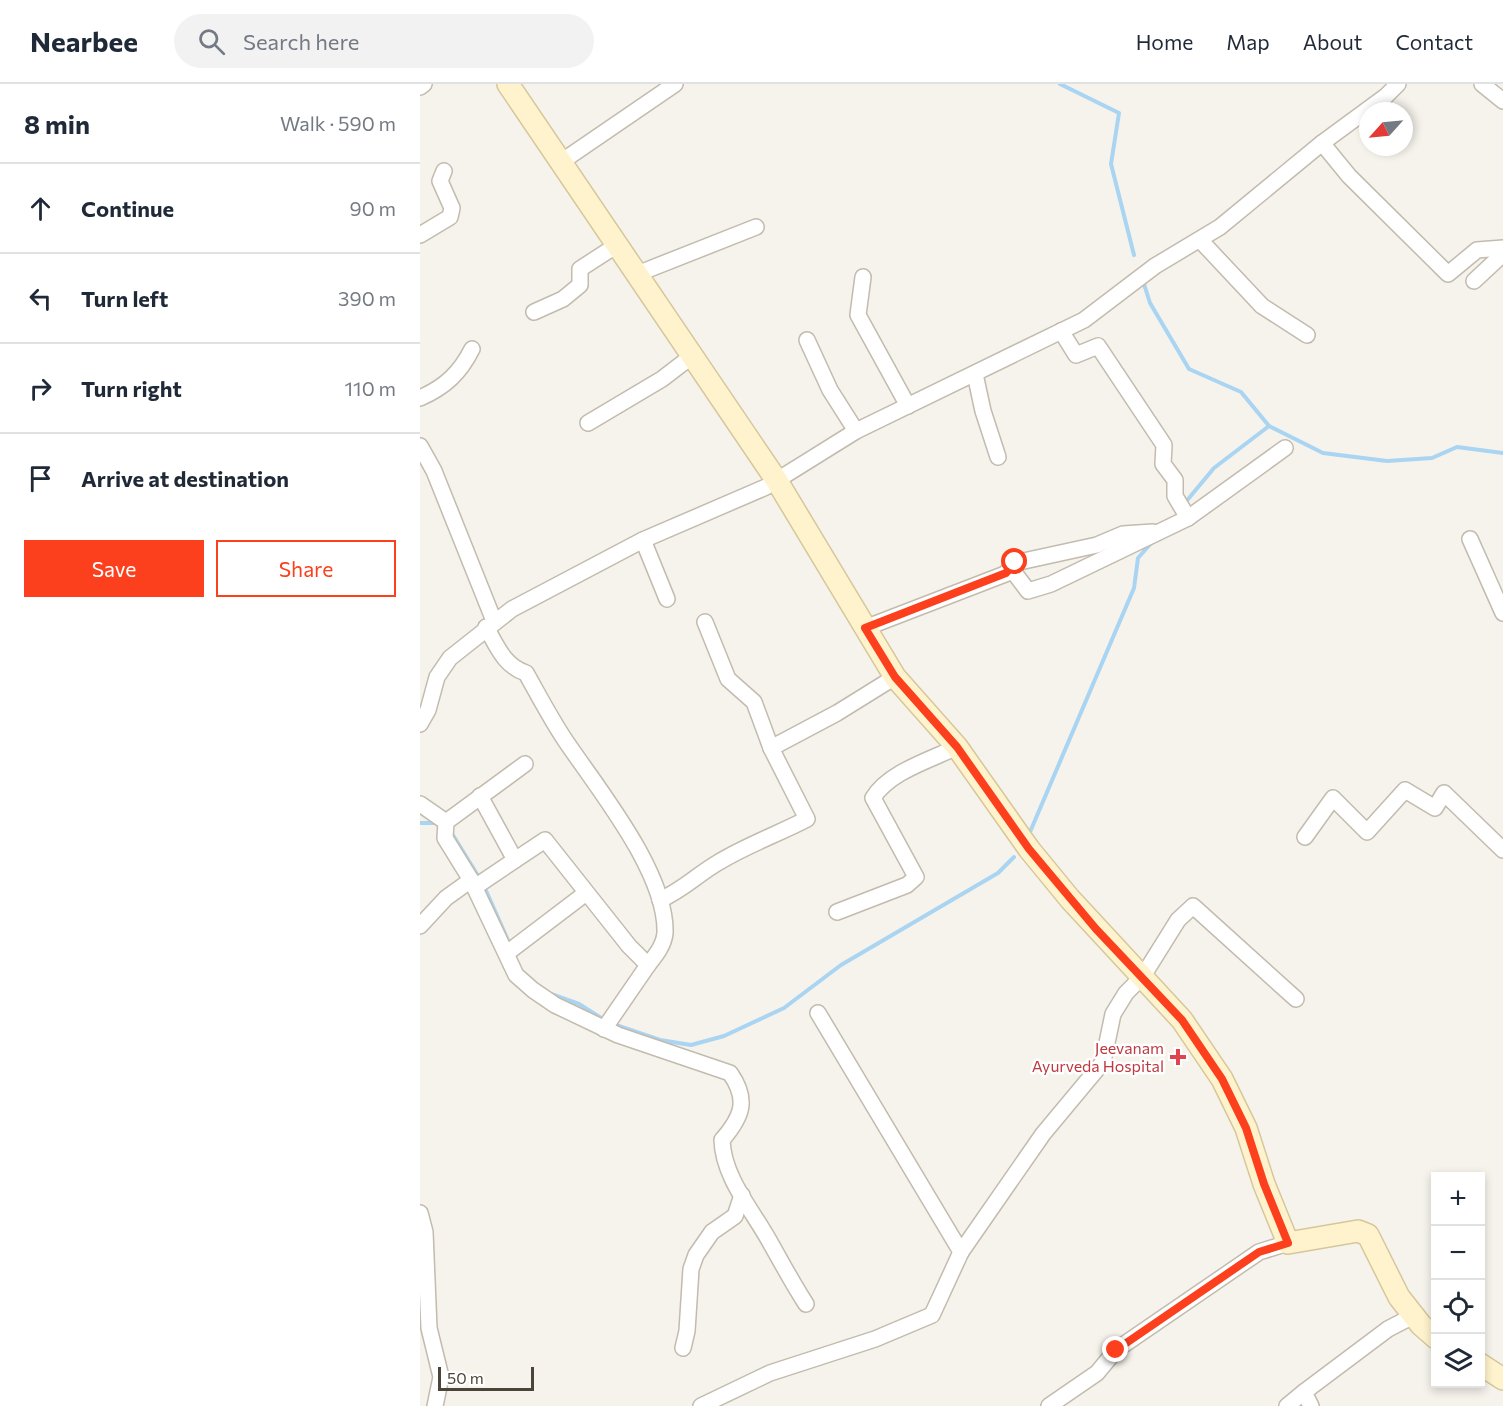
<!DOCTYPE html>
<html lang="en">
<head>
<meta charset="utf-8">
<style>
  :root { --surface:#fff; --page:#f2f2f3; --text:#1f2937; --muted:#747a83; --line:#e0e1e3; --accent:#fc3f1d }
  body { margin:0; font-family:Commissioner,sans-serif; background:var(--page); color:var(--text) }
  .controls { position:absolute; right:18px; bottom:18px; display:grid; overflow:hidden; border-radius:0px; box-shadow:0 3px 9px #0003 }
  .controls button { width:54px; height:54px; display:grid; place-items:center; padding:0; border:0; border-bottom:2px solid var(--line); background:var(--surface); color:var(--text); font:30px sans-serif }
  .compass { position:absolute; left:939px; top:18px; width:54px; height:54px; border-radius:50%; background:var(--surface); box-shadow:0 3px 9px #0003; rotate:243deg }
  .scale { position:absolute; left:18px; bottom:15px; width:96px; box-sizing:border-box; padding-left:6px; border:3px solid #4b4439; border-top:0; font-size:16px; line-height:21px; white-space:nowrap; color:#4b4439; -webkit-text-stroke:4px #fff; paint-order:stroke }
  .stop { position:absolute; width:18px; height:18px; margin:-14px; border:4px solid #fc3f1d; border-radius:50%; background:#fff }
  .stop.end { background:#fc3f1d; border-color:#fff; box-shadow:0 2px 6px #0008 }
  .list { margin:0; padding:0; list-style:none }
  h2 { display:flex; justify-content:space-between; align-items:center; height:78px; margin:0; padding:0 24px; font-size:26px }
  h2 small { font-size:20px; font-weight:400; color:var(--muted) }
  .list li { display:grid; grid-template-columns:39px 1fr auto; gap:18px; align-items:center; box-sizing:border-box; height:90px; padding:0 24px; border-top:2px solid var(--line) }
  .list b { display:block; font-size:22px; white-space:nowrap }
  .list em { font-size:20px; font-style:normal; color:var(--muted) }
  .actions { display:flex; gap:12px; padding:18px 24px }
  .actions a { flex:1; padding:14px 0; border:2px solid var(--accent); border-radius:0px; text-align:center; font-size:21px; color:var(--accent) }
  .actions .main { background:var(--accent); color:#fff }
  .icon { flex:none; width:33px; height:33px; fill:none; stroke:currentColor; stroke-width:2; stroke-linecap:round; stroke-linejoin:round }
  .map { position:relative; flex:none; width:1083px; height:1322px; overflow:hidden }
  header { display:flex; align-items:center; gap:36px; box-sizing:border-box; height:84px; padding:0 30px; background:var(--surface); border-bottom:2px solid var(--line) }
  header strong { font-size:28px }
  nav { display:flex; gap:33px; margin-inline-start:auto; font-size:21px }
  .search { width:420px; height:54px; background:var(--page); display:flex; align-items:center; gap:15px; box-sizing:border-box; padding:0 21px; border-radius:33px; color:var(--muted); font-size:22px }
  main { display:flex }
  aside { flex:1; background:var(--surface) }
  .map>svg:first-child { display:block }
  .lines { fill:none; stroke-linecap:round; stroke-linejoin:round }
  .stream { stroke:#a9d4f2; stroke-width:4 }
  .street-casing { stroke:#c2bbae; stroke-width:18 }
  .secondary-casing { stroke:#d6c79b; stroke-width:24 }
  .street { stroke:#fff; stroke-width:15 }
  .secondary { stroke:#fff3cd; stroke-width:21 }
  .route { stroke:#fc3f1d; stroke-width:8 }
  .health-dot { fill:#e0444e; stroke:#fff; stroke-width:2 }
  .labels { text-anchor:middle; stroke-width:5; stroke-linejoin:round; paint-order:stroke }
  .health-label { font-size:16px; fill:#be3a42; stroke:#fff; text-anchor:end }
</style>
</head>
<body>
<header>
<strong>Nearbee</strong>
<div class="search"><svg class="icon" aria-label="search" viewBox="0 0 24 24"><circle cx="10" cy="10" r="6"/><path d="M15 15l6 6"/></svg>Search here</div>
<nav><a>Home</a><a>Map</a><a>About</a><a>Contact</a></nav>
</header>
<main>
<aside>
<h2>8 min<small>Walk · 590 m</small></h2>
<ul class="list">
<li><svg class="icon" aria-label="ahead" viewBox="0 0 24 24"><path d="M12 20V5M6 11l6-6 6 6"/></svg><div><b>Continue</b></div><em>90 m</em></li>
<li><svg class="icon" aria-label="left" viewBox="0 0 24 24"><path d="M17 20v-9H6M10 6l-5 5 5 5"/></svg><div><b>Turn left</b></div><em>390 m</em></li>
<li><svg class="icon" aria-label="right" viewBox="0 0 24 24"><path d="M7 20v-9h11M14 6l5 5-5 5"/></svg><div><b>Turn right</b></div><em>110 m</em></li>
<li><svg class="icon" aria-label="arrive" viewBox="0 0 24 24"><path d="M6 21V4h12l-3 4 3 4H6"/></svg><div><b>Arrive at destination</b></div></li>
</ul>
<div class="actions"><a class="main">Save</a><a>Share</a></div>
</aside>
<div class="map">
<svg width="1083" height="1322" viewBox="0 0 1083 1322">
  <rect width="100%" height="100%" fill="#f6f3ec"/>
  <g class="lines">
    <!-- stream -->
    <g class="stream">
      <path d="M640,0l59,29 -8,51 23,91"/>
      <path d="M723,197l7,22 39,66 52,23 28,34"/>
      <path d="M764,420l30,-36 55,-42 54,27 64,8 45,-3 25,-11 46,6"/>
      <path d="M0,739h16"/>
      <path d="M31,748l29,47"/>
      <path d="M610,748l104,-244 4,-30 15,-17"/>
      <path d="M64,802l26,59"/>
      <path d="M131,910l28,10 27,17"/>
      <path d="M193,940l47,16 31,5 33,-9 60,-28 57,-43 157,-92 16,-16"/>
    </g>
    <defs>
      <g id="street">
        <path d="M978,0l-12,12 -64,47 27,33 99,98 29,-24 26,-2"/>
        <path d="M1062,0l21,17"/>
        <path d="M0,3l4,-3"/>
        <path d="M141,78l114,-78"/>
        <path d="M0,151l30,-18 2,-9 -12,-27 4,-10"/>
        <path d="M780,156l62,66 45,29"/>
        <path d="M217,190l119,-47"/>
        <path d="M443,193l-5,38 50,91"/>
        <path d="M1054,197l29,-27"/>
        <path d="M114,228l29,-13 17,-14v-16l37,-24"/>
        <path d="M641,247l15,24 22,-9 66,99 -1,19 12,16v16l13,22"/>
        <path d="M387,256l23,50 26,41"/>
        <path d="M555,290l8,37 15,46"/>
        <path d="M0,314c25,-11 40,-25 52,-49"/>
        <path d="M168,339l74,-44 30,-23"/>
        <path d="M0,362l14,25 60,150"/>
        <path d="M1050,455l33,74"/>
        <path d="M223,456l24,59"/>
        <path d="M586,489l9,-10 82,-18 26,-11 30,-2"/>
        <path d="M66,543c11,19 18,39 40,46 13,23 25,46 39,67 33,49 102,133 100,193 -1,12 -9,22 -17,32"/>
        <path d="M445,544l148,-57 15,20 23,-7 137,-66 97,-70"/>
        <path d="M0,640l8,-14 9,-33 13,-19 62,-49 131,-69 123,-53 90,-56 228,-111 71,-54 65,-39 102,-84"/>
        <path d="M351,664l66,-35 58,-36"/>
        <path d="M105,680l-79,58 -1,16 26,42 45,95 17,15 22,15 63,30 112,38c19,27 12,44 -8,67 1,38 32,72 49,104 12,21 22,40 35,60"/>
        <path d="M60,712l35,64 30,-20 84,106 19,19 -44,64"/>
        <path d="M0,720l26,18"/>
        <path d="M885,753l28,-39 34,34 38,-42 30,18 9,-15 59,57"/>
        <path d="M55,803l40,-27"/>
        <path d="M240,816c23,-10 38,-26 59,-38 28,-17 59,-28 88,-43l-36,-71 -17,-46 -26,-23 -23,-57"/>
        <path d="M417,828l70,-27 9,-8 -43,-79c16,-26 57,-38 84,-51"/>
        <path d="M0,842l26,-28 25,-18"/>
        <path d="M87,869l79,-60"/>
        <path d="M398,929l143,239 82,-118 60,-72 10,-48 13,-21 17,-17 35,-56 15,-14 103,93"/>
        <path d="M0,1129l5,19 4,96 12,49 -6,29"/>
        <path d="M263,1264l4,-17 4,-62 5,-14 16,-23 23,-16 7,-21"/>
        <path d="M281,1322l69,-33 105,-34 57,-24 29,-63"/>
        <path d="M629,1322l48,-33 19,-23 143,-98 29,-9"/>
        <path d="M867,1322l17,-14"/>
        <path d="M891,1322l-7,-14 84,-63 25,-13"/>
      </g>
      <g id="secondary">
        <path d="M88,0l269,397 118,196 62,70 72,102 41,50 112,121 40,59 24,49 18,56 24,59 70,-12 10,4 31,62 22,28 15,13"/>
        <path d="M1060,1280l23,15"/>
      </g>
    </defs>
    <!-- street casing -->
    <use href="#street" class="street-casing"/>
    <!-- secondary casing -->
    <use href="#secondary" class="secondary-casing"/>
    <!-- street -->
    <use href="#street" class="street"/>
    <!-- secondary -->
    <use href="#secondary" class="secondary"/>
  </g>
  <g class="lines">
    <!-- route -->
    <path class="route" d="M595,478l-9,11 -141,55 30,49 62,70 72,102 67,80 86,91 40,59 24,49 18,56 24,59 -29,9 -143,98"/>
  </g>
  <!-- markers -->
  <path class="health-dot" d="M755 964h6v6h6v6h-6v6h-6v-6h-6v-6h6z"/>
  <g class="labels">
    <!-- health labels -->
    <g class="health-label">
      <text x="744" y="970">Jeevanam<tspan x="744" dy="18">Ayurveda Hospital</tspan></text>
    </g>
  </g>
</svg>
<div class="controls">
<button>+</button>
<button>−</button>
<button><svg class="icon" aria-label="locate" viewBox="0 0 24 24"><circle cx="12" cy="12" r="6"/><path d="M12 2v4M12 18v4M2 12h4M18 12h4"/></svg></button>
<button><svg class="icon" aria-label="layers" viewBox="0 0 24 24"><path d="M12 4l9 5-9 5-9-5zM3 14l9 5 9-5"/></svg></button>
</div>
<svg class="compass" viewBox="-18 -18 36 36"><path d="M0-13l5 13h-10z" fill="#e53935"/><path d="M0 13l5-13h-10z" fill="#747a83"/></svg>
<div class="scale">50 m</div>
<div class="stop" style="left:595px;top:478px"></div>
<div class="stop end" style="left:696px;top:1266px"></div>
</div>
</main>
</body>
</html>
